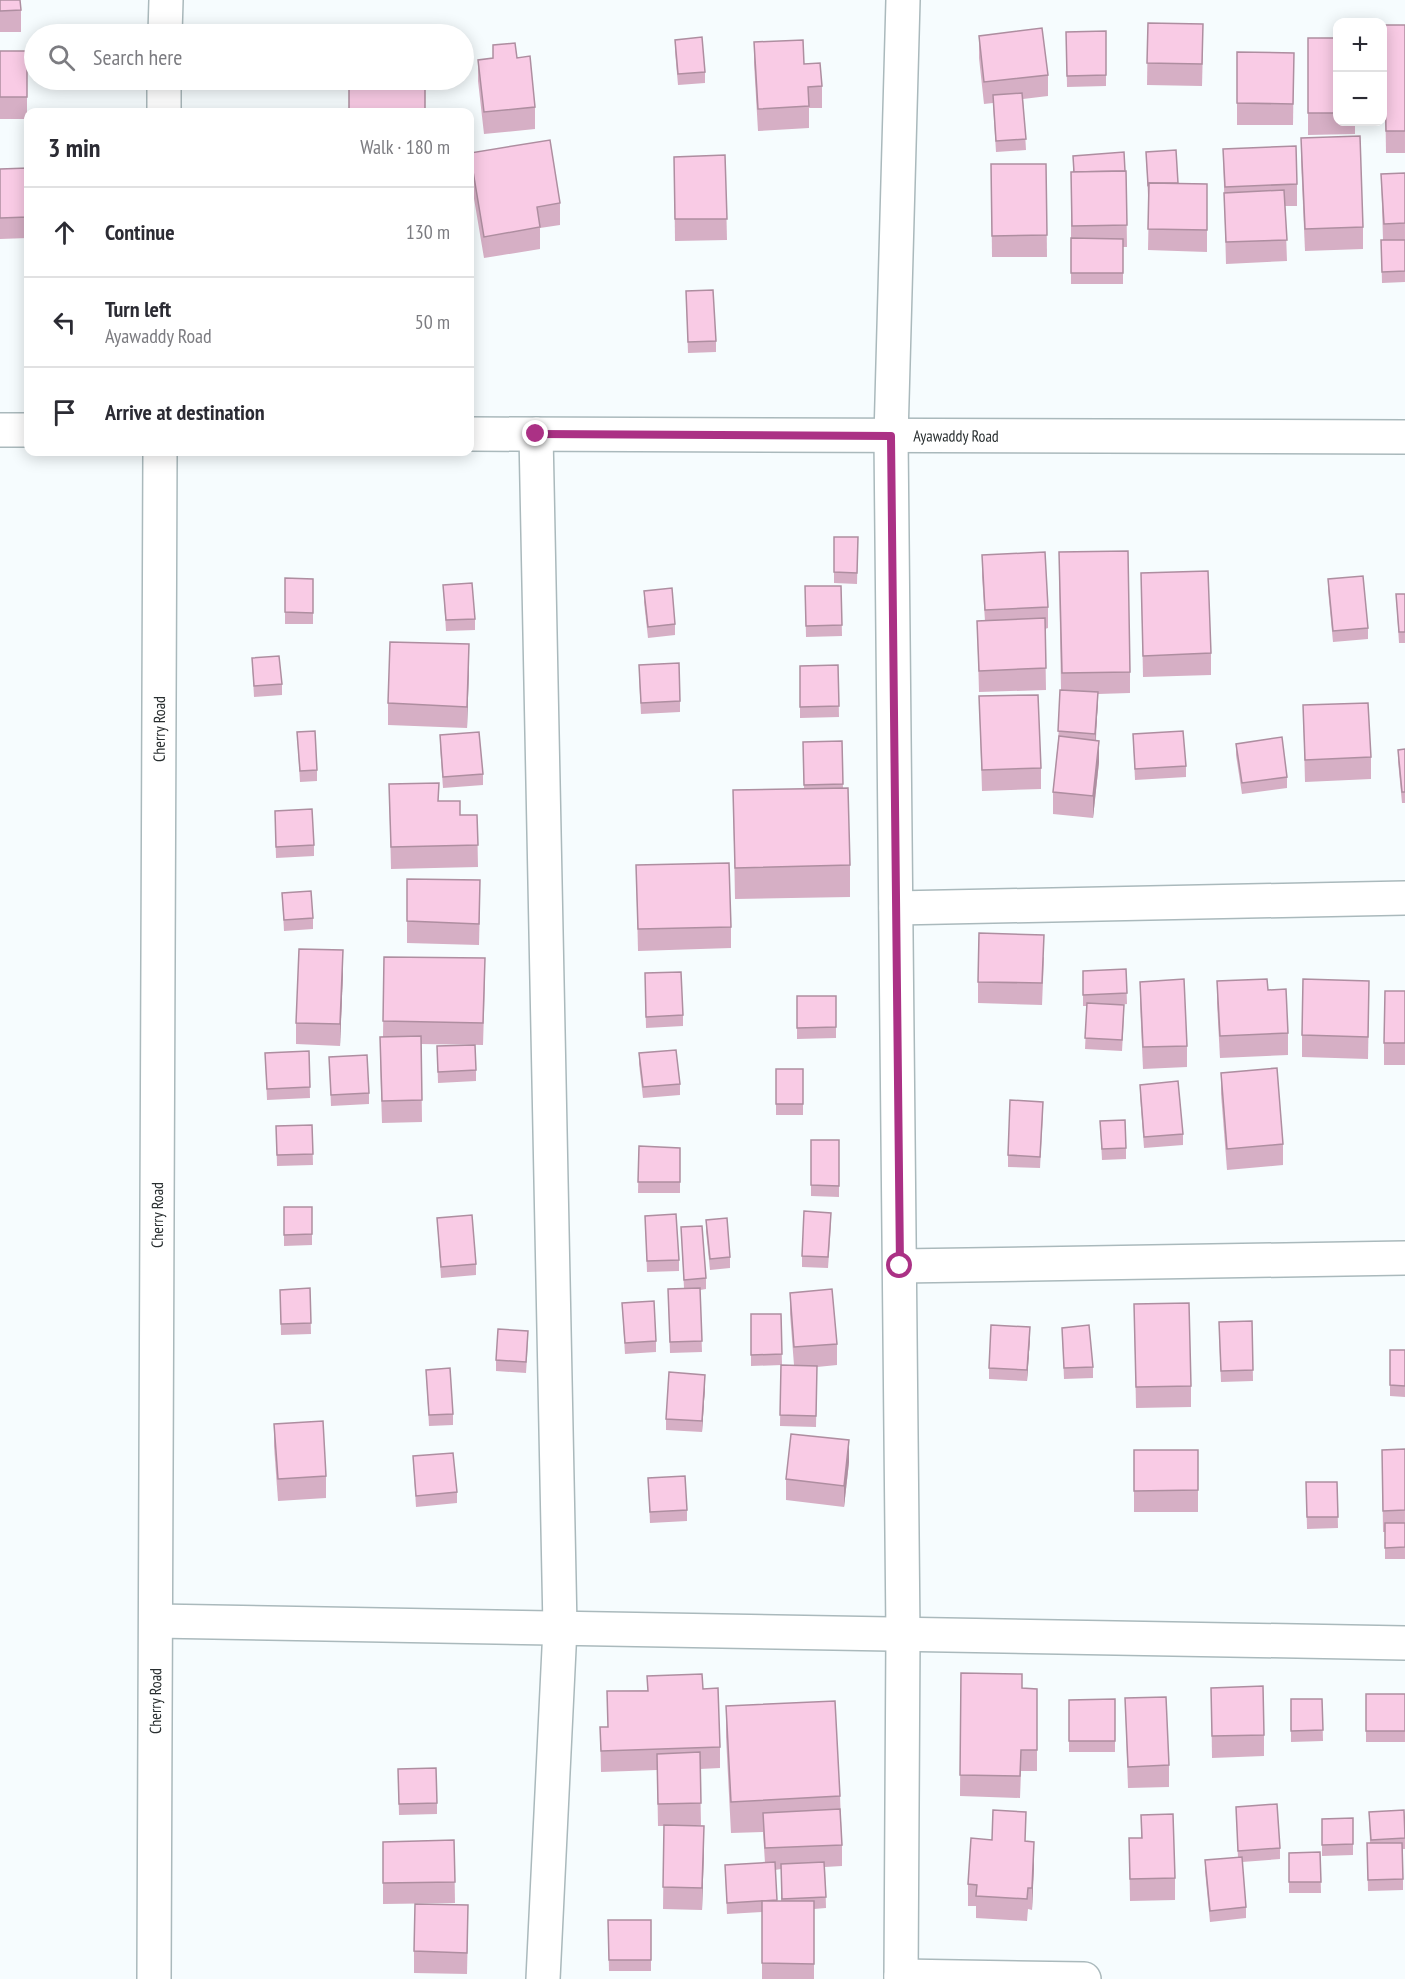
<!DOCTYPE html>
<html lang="en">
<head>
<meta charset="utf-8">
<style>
  :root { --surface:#fff; --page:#f2f2f3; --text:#2b2b33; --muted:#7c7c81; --line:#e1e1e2 }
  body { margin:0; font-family:"PT Sans Narrow",sans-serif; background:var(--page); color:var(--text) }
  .controls { position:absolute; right:18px; top:18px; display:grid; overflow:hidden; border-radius:12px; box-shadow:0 3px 15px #0003 }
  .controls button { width:54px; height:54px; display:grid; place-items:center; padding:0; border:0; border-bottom:2px solid var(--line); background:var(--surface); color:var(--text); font:30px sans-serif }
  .stop { position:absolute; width:18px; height:18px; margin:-14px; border:4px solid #ab3185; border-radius:50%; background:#fff }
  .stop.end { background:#ab3185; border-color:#fff; box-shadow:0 2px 6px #0008 }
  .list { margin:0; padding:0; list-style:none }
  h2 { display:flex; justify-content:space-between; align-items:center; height:78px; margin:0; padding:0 24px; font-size:26px }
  h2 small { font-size:20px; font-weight:400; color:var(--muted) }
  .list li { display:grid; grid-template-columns:39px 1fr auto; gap:18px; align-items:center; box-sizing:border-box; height:90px; padding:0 24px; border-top:2px solid var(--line) }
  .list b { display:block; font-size:22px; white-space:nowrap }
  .list p { margin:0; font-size:20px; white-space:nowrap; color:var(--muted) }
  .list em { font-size:20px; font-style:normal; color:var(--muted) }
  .icon { flex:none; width:33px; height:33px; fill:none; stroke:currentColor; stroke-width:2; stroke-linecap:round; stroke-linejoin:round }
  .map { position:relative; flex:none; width:1405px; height:1979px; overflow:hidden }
  .search { position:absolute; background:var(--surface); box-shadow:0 3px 15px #0003; left:24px; top:24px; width:450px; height:66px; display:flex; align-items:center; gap:15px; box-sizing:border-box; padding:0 21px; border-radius:33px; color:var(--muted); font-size:22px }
  .panel { position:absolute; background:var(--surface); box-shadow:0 3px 15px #0003; left:24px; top:108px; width:450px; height:348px; border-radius:12px }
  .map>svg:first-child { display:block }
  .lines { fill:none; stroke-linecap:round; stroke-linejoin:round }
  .minor-casing { stroke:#aab9bc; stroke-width:36 }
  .tertiary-casing { stroke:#aab9bc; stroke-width:36 }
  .minor { stroke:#fff; stroke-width:33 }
  .tertiary { stroke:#fff; stroke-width:33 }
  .wall { fill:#d6afc5; fill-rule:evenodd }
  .shaded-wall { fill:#ae8ea0 }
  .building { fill:#f9cbe5; stroke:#ae8ea0; stroke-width:1.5 }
  .route { stroke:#ab3185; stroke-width:8 }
  .labels { text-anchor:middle; stroke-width:4.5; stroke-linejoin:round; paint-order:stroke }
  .street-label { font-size:16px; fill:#282e2f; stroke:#fff }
</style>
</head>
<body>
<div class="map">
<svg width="1405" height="1979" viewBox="0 0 1405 1979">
  <rect width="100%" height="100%" fill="#f6fcfe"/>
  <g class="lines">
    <defs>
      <g id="minor">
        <path d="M536,434l24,1194 -17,351"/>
        <path d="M896,908l509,-10"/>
        <path d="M900,1266l505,-8"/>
        <path d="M156,1621l1249,22"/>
        <path d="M901,1976l183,3"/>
        <path d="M901,1979l2,-345 -12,-1197 12,-437"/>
      </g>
      <g id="tertiary">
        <path d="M165,34l1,-34"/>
        <path d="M164,112v-32"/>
        <path d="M0,430h28"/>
        <path id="s1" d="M470,434l935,3"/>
        <path id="s2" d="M154,1979l6,-1527"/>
      </g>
    </defs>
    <!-- minor casing -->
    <use href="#minor" class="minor-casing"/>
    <!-- tertiary casing -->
    <use href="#tertiary" class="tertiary-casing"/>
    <!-- minor -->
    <use href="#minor" class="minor"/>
    <!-- tertiary -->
    <use href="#tertiary" class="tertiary"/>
  </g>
  <!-- wall -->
  <g class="wall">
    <path d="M0,0l21,10v22h-21z"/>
    <path d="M1148,23l55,23 -1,40 -55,-1z"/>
    <path d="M1384,25h21v128h-19z"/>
    <path d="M1106,31v55l-39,1 -1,-55z"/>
    <path d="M979,36l69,39v21l-25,3 3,51 -30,2 -3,-49 -9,1 -5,-46z"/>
    <path d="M1308,38h30v84h17v12l-47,1z"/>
    <path d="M675,40l30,32v11l-27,2 -3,-34z"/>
    <path d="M754,42l50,22 18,22v22h-13v20l-51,3 -4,-68z"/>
    <path d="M493,45l24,13 18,49v22l-51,5 -6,-53v-21l15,-2z"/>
    <rect x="0" y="51" width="27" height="68"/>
    <path d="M1237,52l57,1 -1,72h-56z"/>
    <rect x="349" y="80" width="76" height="32"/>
    <path d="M1301,138l62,89v22l-58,2 -4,-91z"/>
    <path d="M1223,149l74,35v22h-12l2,55 -61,3z"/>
    <path d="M1146,152l32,31 29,1v68l-59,-2 1,-54h-1z"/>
    <path d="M470,153l90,50v22l-20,3v21l-56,9 -14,-83z"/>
    <path d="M725,155l2,85 -52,1 -1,-84z"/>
    <path d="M1073,156l53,15 1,76h-4v37h-52v-112h2z"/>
    <path d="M991,164h55l1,93h-55z"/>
    <path d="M28,168v70l-28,1v-70z"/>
    <path d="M1405,173v109l-23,1 -1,-43h2l-2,-66z"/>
    <path d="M686,291l30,50v11l-28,1z"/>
    <path d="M834,537h24l-1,47 -23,-1z"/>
    <path d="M982,555l66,52v21l-3,1 1,61 -67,2 -2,-71h8l-3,-45z"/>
    <path d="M1141,573l70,80v22l-68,2z"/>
    <path d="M1059,574l71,98v21l-32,1 -2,46 3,22 -6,56 -40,-4v-22l5,-50 3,-52z"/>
    <path d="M285,578l28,1v45h-28z"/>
    <path d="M1328,579l40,49v11l-35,3 -5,-52z"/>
    <path d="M443,585l32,34v11l-29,1z"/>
    <path d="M805,586h36l1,50 -36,1z"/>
    <path d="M644,591l31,33v11l-27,3 -4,-36z"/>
    <path d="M1396,594h9v49h-6z"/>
    <path d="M252,658l30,26v11l-28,2z"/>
    <path d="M838,665l1,52 -39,1v-52z"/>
    <path d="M469,666l-2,62 -79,-3v-22z"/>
    <path d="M639,676l41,25v11l-39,2z"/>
    <path d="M979,696l62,72v21l-59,2z"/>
    <path d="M1303,705l68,52v22l-66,3z"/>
    <path d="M297,732l20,38v11l-17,1z"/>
    <path d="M1133,734l53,32v11l-51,3z"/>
    <path d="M440,735l43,39v11l-40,3 -3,-42z"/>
    <path d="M842,741l1,47 7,77v32l-115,2 -2,-109 71,-1 -1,-36z"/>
    <path d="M1236,744l51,33v11l-45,6 -6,-39z"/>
    <path d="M1405,749v54h-3l-4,-42v-11z"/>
    <path d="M389,784l49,17 22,14h17l1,52 -87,2z"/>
    <path d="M275,822l39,23v11l-38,2z"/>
    <path d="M636,865l95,62v21l-93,3z"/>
    <path d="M407,879l73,23 -1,43 -72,-2z"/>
    <path d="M282,893l31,25v11l-29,2z"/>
    <path d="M384,957l101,23 -2,65 -62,-1 1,78 -40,1 -2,-64 3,-22z"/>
    <path d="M1044,957l-2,48 -64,-2v-21z"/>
    <path d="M1126,969l1,35 -8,1 5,11 -2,35 -37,-2 2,-43h-4v-35z"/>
    <path d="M343,972l-3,74 -44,-2v-21z"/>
    <path d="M1217,981l51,9 20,43v22l-68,3 -3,-55z"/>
    <path d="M1140,982l47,64v21l-44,2 -3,-66z"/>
    <path d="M645,984l38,31v11l-37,2z"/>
    <path d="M1405,991v74h-21v-22z"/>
    <path d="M797,996h39v42l-39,1z"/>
    <path d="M1369,1003l-1,56 -66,-2v-22z"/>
    <path d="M437,1046l39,24v11l-38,2z"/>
    <path d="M309,1051l1,47 -43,2 -2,-47z"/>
    <path d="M639,1053l41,31v11l-37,3 -4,-34z"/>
    <path d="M329,1057l40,36v11l-38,2z"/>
    <rect x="776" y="1069" width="27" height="46"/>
    <path d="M1221,1073l62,71v21l-56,5 -6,-76z"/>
    <path d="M1140,1085l43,49v11l-39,3 -4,-52z"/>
    <path d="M1043,1113l-3,55 -32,-1v-12z"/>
    <path d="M1100,1121l26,27v11l-24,1z"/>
    <path d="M312,1125l1,40 -36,1 -1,-40z"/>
    <path d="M811,1140h28v57l-28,-1z"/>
    <path d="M639,1146l41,2v45h-42z"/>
    <path d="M284,1207h28v38l-28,1z"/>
    <path d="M645,1216l34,44v11l-32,1z"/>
    <path d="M437,1218l39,46v11l-35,3z"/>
    <path d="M706,1220l24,37v11l-20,2 -4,-39z"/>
    <path d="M831,1224l-3,44 -26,-1v-11z"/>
    <path d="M681,1227l25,51v11l-6,1 2,62 -32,1 -2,-64 16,-1z"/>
    <path d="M310,1288l1,46 -30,1 -1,-45z"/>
    <path d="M790,1293l47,51v21l-20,2 -1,60 -36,-1 1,-61h13l-4,-51z"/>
    <path d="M622,1303l34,38v11l-31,2z"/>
    <path d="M1134,1304l57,82v21l-55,1z"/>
    <path d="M751,1314h30l1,51 -31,1z"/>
    <path d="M1252,1321l1,60 -32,1 -2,-49z"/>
    <path d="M1062,1328l31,39v11l-29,1z"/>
    <path d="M1030,1338l-3,43 -38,-2v-11z"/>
    <path d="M528,1342l-2,31 -30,-2v-11z"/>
    <path d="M1390,1350h15v47l-15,-1z"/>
    <path d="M426,1370l27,44v11l-24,1z"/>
    <path d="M705,1386l-3,46 -36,-2v-11z"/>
    <path d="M274,1424l52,52v22l-48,3 -4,-55z"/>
    <path d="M1405,1449v110h-20v-27h-2l-1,-82z"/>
    <rect x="1134" y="1450" width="64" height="62"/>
    <path d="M413,1456l44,36v11l-41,4z"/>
    <path d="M849,1462l-5,45 -58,-7v-21z"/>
    <path d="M648,1478l39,32v11l-37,2z"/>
    <path d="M1306,1482h31l1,46 -31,1z"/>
    <path d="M961,1673l61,15 15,1v82h-16l-1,27 -60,-2z"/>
    <path d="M1211,1688l53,47v21l-52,2z"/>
    <path d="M703,1689l17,58v21l-20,1 1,56h-24l27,23 -2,62 -39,-1 1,-83h-6l-1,-56 -56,2 -1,-45h8l-1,-36z"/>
    <rect x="1366" y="1694" width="39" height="48"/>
    <path d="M1125,1698l44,67v22l-41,1z"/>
    <path d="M1115,1699v53h-46v-52z"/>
    <path d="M1291,1699h31l1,42 -32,1z"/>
    <path d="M726,1706l114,90 2,49v21l-17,1 1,41 -12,1v70h-52v-67l-35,2 -2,-49 40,-2 -2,-31 -32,1 -5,-96zM781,1869v32h-4l-2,-31z"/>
    <path d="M398,1769l39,34v11l-38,1z"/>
    <path d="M1236,1807l44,41v11l-38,3 4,45v11l-36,4 -5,-51v-11l33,-2z"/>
    <path d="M1369,1812l36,13v24h-2v41l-35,1 -1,-48h3z"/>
    <path d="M1141,1815l34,63v22l-45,1 -1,-63h12z"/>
    <path d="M1353,1818v37l-31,1v-37z"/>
    <path d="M454,1840l1,63 -72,1v-62z"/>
    <path d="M1026,1841l8,23 -2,46 -4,-1 -1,12 -51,-3v-12h-8v-22z"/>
    <path d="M1320,1852l1,41h-32v-40z"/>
    <path d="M608,1920h43v51h-42z"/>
    <path d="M468,1927l-1,47 -53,-1v-22z"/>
  </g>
  <!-- shaded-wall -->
  <g class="shaded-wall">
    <path d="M469,644v22l-2,62v-21z"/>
    <path d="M1098,692v11l-3,42v-11z"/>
    <path d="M1099,741v21l-6,56v-22z"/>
    <path d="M343,950v22l-3,74v-22z"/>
    <path d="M1030,1327v11l-3,43v-11z"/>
    <path d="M705,1375v11l-3,46v-11z"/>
    <path d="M849,1440v22l-5,45v-21z"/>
    <path d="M704,1826v22l-2,62v-22z"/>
    <path d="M1034,1842v22l-2,46v-22z"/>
  </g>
  <!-- building -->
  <g class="building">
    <path d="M0,0h20l1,10 -21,1z"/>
    <path d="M1148,23l55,1 -1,40 -55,-1z"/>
    <path d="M1384,25h21v106h-19z"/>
    <path d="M1042,28l6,47 -64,7 -5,-46z"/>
    <path d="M1106,31v44l-39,1 -1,-44z"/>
    <path d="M702,37l3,35 -27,2 -3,-34z"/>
    <rect x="1308" y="38" width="30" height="75"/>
    <path d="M803,40l1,24 16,-1 2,23 -14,1 1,19 -51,3 -4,-67z"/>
    <path d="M515,43l2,15 13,-2 5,51 -51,5 -6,-52 15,-2v-13z"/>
    <rect x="0" y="51" width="27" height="46"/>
    <path d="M1237,52l57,1 -1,51 -56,-1z"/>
    <rect x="349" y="80" width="76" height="31"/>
    <path d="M1022,93l4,46 -30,2 -3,-46z"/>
    <path d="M1360,136l3,91 -58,2 -4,-91z"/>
    <path d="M550,140l10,63 -23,4 3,20 -56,10 -14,-84z"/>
    <path d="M1296,146l1,38 -72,3 -2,-38z"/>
    <path d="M1176,150l2,33h-29v1l-1,1 -2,-33z"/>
    <path d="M1124,152l1,19 -51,1 -1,-16z"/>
    <path d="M725,155l2,64h-52l-1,-62z"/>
    <path d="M991,164h55l1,71 -55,1z"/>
    <path d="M28,168v49l-28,1v-49z"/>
    <path d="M1126,171l1,54 -55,1 -1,-54z"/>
    <path d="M1405,173v50l-21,1 -3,-50z"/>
    <path d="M1149,183l58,1v46l-59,-1z"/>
    <path d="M1284,190l3,50 -61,2 -2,-49z"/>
    <path d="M1071,238l52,1v34h-52z"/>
    <path d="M1381,240h24v31l-23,1z"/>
    <path d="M713,290l3,51 -28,1 -2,-51z"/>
    <path d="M834,537h24l-1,36 -23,-1z"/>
    <path d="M1128,551l2,121 -68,1 -3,-121z"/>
    <path d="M1045,552l3,55 -63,3 -3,-55z"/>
    <path d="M1208,571l3,82 -68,3 -2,-83z"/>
    <path d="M1363,576l5,52 -35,3 -5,-52z"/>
    <path d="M285,578l28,1v34l-28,-1z"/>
    <path d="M472,583l3,36 -29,1 -3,-35z"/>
    <path d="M805,586h36l1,39 -36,1z"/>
    <path d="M672,588l3,36 -27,3 -4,-36z"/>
    <path d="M1396,594h9v38h-6z"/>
    <path d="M1045,618l1,50 -67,3 -2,-50z"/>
    <path d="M390,642l79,2 -2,63 -79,-4z"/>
    <path d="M279,656l3,28 -28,2 -2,-28z"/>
    <path d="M679,663l1,38 -39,2 -2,-38z"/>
    <path d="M838,665l1,41 -39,1v-41z"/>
    <path d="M1060,690l38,2 -3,42 -37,-3z"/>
    <path d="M1038,695l3,73 -59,2 -3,-74z"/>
    <path d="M1368,703l3,54 -66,3 -2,-55z"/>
    <path d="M315,731l2,39 -17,1 -3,-39z"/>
    <path d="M1183,731l3,35 -51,3 -2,-35z"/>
    <path d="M479,732l4,42 -40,3 -3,-42z"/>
    <path d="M1059,736l40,5 -6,55 -40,-4z"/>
    <path d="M1282,737l5,40 -45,6 -6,-39z"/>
    <path d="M842,741l1,43 -39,1 -1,-43z"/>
    <path d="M1405,749v43h-3l-4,-42z"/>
    <path d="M439,783l-1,18h22v14h17l1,30 -87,2 -2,-63z"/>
    <path d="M848,788l2,77 -115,3 -2,-78z"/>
    <path d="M312,809l2,36 -38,2 -1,-36z"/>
    <path d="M729,863l2,64 -93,2 -2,-64z"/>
    <path d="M407,879l73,1 -1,44 -72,-3z"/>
    <path d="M311,891l2,27 -29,2 -2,-27z"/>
    <path d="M979,933l65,2 -2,48 -64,-1z"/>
    <path d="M299,949l44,1 -3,74 -44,-1z"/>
    <path d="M384,957l101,1 -2,65 -100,-2z"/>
    <path d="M1126,969l1,24 -44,2v-24z"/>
    <path d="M681,972l2,43 -37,2 -1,-44z"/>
    <path d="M1184,979l3,67 -44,1 -3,-65z"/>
    <path d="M1267,979l1,11 18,-1 2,44 -68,3 -3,-55z"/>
    <path d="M1303,979l66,2 -1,56 -66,-2z"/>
    <path d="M1385,991h20v52h-21z"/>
    <path d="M797,996h39v31l-39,1z"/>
    <path d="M1087,1003l37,2 -2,35 -37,-2z"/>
    <path d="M421,1036l1,64 -40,1 -2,-64z"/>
    <path d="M475,1045l1,25 -38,2 -1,-26z"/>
    <path d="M676,1050l4,34 -37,3 -4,-34z"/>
    <path d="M309,1051l1,36 -43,2 -2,-36z"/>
    <path d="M367,1055l2,38 -38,2 -2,-38z"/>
    <path d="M1277,1068l6,76 -56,5 -6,-76z"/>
    <rect x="776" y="1069" width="27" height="35"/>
    <path d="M1178,1081l5,53 -39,3 -4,-52z"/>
    <path d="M1010,1100l33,2 -3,55 -32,-2z"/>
    <path d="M1125,1120l1,28 -24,1 -2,-28z"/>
    <path d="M312,1125l1,29 -36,1 -1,-29z"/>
    <path d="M811,1140h28v46l-28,-1z"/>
    <path d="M639,1146l41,2v34h-42z"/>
    <path d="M284,1207h28v27l-28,1z"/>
    <path d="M804,1211l27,2 -3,44 -26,-1z"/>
    <path d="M676,1214l3,46 -32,1 -2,-45z"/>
    <path d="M472,1215l4,49 -35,3 -4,-49z"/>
    <path d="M727,1218l3,39 -20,2 -4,-39z"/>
    <path d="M702,1226l4,52 -22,2 -3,-53z"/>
    <path d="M310,1288l1,35 -30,1 -1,-34z"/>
    <path d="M700,1288l2,53 -32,1 -2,-53z"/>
    <path d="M832,1289l5,55 -43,3 -4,-54z"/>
    <path d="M654,1301l2,40 -31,2 -3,-40z"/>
    <path d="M1189,1303l2,83 -55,1 -2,-83z"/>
    <path d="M751,1314h30l1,40 -31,1z"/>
    <path d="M1252,1321l1,49 -32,1 -2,-49z"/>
    <path d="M991,1325l39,2 -3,43 -38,-2z"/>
    <path d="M1089,1325l4,42 -29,1 -2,-40z"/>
    <path d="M498,1329l30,2 -2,31 -30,-2z"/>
    <path d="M1390,1350h15v36l-15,-1z"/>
    <path d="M781,1365l36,1 -1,50 -36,-1z"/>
    <path d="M450,1368l3,46 -24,1 -3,-45z"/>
    <path d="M669,1372l36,3 -3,46 -36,-2z"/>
    <path d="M323,1421l3,55 -48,3 -4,-55z"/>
    <path d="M791,1434l58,6 -5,46 -58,-7z"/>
    <path d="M1405,1449v61l-22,1 -1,-61z"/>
    <path d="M1134,1450h64v40l-64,1z"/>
    <path d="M453,1453l4,39 -41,4 -3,-40z"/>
    <path d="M685,1476l2,34 -37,2 -2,-34z"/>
    <path d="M1306,1482h31l1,35h-31z"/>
    <path d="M1385,1523h20v24l-20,1z"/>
    <path d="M961,1673l61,1v14l15,1v61h-16l-1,26 -60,-1z"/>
    <path d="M702,1674l1,15 15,-1 2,59 -119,4 -1,-24h8l-1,-36h41l-1,-15z"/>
    <path d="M1263,1686l1,49 -52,1 -1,-48z"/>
    <rect x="1366" y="1694" width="39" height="37"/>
    <path d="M1166,1697l3,68 -41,2 -3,-69z"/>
    <path d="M1115,1699v42h-46v-41z"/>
    <path d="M1291,1699h31l1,31 -32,1z"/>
    <path d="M835,1701l5,95 -109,6 -5,-96z"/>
    <path d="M700,1752l1,51 -43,1 -1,-50z"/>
    <path d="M436,1768l1,35 -38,1 -1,-35z"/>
    <path d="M1277,1804l3,44 -42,3 -2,-44z"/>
    <path d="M840,1809l2,36 -77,3 -2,-35z"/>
    <path d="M993,1810l33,2 -1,29 9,1 -2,46h-4l-1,11 -51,-3 1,-11 -9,-1 3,-46 21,2z"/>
    <path d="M1404,1810l1,28 -34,2 -2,-28z"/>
    <path d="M1173,1814l2,64 -45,1 -1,-41h13l-1,-23z"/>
    <path d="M1353,1818v26l-31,1v-26z"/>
    <path d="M664,1825l40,1 -2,62 -39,-1z"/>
    <path d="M454,1840l1,42 -72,1v-41z"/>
    <path d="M1367,1843h35l1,36 -35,1z"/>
    <path d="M1320,1852l1,30h-32v-29z"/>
    <path d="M1242,1857l4,50 -36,4 -5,-51z"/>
    <path d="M775,1862l2,38 -50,3 -2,-38z"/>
    <path d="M824,1862l2,35 -44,2 -1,-35z"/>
    <path d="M762,1901h52v63l-52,-1z"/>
    <path d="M415,1904l53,1 -1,48 -53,-2z"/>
    <path d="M608,1920h43v40h-42z"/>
  </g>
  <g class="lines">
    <!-- route -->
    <path class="route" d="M536,434l355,2 9,830"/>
  </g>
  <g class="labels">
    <!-- street labels -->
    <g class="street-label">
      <text dy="6" stroke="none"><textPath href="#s1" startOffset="486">Ayawaddy Road</textPath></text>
      <text dy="6" stroke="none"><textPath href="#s2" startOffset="1250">Cherry Road</textPath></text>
      <text dy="6" stroke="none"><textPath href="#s2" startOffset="764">Cherry Road</textPath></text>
      <text dy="6" stroke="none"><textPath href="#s2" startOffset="278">Cherry Road</textPath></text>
    </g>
  </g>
</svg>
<div class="controls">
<button>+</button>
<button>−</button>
</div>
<div class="stop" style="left:900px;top:1266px"></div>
<div class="stop end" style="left:536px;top:434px"></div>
<div class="search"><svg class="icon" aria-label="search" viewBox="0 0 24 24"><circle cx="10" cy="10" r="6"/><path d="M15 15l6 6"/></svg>Search here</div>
<section class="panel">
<h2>3 min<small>Walk · 180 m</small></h2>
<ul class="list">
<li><svg class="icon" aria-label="ahead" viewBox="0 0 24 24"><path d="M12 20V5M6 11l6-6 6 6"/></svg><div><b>Continue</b></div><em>130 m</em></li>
<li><svg class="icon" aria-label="left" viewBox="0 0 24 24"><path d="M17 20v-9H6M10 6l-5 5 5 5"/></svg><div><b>Turn left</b><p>Ayawaddy Road</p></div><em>50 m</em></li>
<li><svg class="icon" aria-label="arrive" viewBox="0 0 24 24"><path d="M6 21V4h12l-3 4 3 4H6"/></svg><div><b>Arrive at destination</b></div></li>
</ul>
</section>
</div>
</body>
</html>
